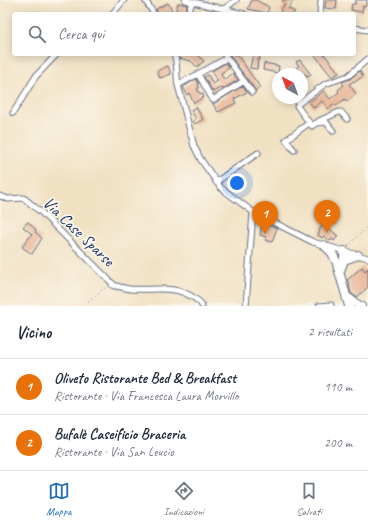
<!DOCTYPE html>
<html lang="it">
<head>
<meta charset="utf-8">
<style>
  :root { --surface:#fff; --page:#f6f6f7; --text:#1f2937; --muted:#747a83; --line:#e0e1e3; --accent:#1f6fb2 }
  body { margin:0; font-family:Caveat,sans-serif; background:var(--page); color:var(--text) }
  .compass { position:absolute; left:272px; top:68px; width:36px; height:36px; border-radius:50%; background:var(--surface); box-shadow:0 2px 10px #0003; rotate:319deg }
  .you { position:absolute; left:237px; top:183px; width:14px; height:14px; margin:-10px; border:3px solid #fff; border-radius:50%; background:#1a73e8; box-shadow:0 0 0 6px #1a73e833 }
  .badge { display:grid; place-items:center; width:26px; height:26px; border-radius:50%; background:var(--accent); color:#fff; font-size:13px; font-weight:700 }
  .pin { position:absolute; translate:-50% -33px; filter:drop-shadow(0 1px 2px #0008) }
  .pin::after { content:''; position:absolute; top:21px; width:14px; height:12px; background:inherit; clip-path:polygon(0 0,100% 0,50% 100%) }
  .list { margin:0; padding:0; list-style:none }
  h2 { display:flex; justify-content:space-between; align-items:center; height:52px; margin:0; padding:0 16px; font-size:17px }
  h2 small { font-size:13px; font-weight:400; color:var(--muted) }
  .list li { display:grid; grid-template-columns:26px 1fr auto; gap:12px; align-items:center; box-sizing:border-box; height:56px; padding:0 16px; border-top:1px solid var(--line) }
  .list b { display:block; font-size:15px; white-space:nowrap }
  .list p { margin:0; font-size:13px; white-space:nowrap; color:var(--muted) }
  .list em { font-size:13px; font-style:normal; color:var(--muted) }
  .icon { flex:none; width:22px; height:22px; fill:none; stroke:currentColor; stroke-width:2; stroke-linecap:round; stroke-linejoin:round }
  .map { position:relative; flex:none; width:368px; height:306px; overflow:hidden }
  .search { position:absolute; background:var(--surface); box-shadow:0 2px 10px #0003; left:12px; right:12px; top:12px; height:44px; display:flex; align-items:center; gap:10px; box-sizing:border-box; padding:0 14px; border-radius:4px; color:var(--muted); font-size:15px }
  .sheet { height:164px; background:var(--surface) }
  nav { display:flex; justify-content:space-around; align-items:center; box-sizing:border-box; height:56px; border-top:1px solid var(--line); background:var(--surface); font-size:11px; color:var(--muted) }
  nav a { display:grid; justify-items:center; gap:2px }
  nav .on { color:var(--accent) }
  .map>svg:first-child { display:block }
  .building { fill:#e8b698 }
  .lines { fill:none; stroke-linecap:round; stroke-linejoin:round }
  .minor-casing { stroke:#666d81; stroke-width:7 }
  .highway-casing { stroke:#666d81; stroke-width:10 }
  .path { stroke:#666d81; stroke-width:1; stroke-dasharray:1 3; stroke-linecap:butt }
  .minor { stroke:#fff; stroke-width:5 }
  .highway { stroke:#fff; stroke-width:8 }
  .labels { text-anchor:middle; stroke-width:3.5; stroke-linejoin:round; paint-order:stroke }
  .street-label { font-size:17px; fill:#1b2f5e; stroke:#fbf7ec }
</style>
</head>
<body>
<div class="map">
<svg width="368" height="306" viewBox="0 0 368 306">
  <rect width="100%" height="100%" fill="#fbf7ec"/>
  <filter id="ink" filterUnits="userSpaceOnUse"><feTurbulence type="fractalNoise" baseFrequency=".025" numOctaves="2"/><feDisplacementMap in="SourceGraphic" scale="8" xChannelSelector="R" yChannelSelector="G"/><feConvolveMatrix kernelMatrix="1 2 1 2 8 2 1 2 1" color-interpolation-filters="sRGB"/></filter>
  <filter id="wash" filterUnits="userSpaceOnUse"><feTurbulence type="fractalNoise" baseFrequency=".012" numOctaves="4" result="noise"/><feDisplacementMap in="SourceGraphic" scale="16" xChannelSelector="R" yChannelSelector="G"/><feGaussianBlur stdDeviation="0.9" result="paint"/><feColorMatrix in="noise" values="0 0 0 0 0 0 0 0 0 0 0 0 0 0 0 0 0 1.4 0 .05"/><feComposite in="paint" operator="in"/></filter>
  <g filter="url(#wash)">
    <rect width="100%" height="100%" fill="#f1e1c3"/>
    <g id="blocks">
      <!-- building -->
      <g class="building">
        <path d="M252,0h4l13,7 -2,6 -19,-4z"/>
        <path d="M283,0h11l-6,8 7,4 -2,2h-8l-5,-3 5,-7 -3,-2z"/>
        <path d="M326,0h11l-1,9 -11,-1z"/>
        <path d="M356,0h11l-1,5 -1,2 -2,-1 -1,6 -11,-2 1,-6h3z"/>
        <path d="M168,3l4,7 -4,2 1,2h-11l-2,-5z"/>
        <path d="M178,3l9,2 -3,9h-9z"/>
        <path d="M179,54h18l7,7 -7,6 -6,-6 -12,-3z"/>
        <path d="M229,54h6l2,3 1,-1 22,31 -4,4z"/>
        <path d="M253,54h8l-2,6 -1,-1 -1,10 -7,-1z"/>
        <path d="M314,54h10l15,19 -7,4z"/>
        <path d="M300,60l11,15 -3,2 -3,-3 -3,2v-2h-13l10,-8 -3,-4z"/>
        <path d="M226,63l3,5 -8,5 1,1 -1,1 4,5 8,-7 5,7 -15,9 -3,-1 -7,4 -9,-15 4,-2 5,9 5,-3 -6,-10z"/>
        <path d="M264,63l15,3 -1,7 -15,-3z"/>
        <path d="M168,66l3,8 -11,4 -3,-7z"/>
        <path d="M360,71l3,5 -8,6 -1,-1 -5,3 7,10 -9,8 -2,-3 -9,7 -1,-2 -7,5 -6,-8 -8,7 -5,-6 15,-11 6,8 9,-7 -1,-2 6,-5 -2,-3 8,-3z"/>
        <path d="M196,79l3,5 -1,1 1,3 -2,1 3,5 2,-1 2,4 -10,6 -5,-10 -2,2 -4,-8z"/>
        <path d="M243,86l4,6 -13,7 2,4 -18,9 -5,-8z"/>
        <path d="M196,107l7,12 -8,5 -2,-3 3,-2 -5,-9z"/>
        <path d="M28,222l8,8 -1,2 7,6 -10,16 -10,-7 10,-13 -9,-7z"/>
        <path d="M262,224l15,4 -5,14 -7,-2 1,-3 -6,-2z"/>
        <path d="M324,224l14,12 -4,5 -2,-2 -2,2 -6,-5 -2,2 -4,-3 2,-4 -1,-1z"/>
        <path d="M362,267l3,4 3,-3v19l-11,10 -6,-4 -2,-8 1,-1 -3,-4z"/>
      </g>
    </g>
  </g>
  <g filter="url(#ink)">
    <use href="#blocks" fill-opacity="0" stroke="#666d81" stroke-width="1"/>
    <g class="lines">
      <defs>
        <g id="minor">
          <path d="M145,0l9,14"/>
          <path d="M185,0l59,14"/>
          <path d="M112,14l12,-14"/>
          <path d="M188,14l4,-12"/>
          <path d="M223,14l1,-5 12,-9"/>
          <path d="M320,14l1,-14"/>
          <path d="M354,28l14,2"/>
          <path d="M174,54c4,10 2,21 4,31l16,61 7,14 20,28 32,24 60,30 55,16"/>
          <path d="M224,54l28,38"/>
          <path d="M198,74l15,26 31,-19"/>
          <path d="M178,85l49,-27"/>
          <path d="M13,113l23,-37 21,-22"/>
          <path d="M319,121l20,-9h2l6,7"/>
          <path d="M333,131l-7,-9 -10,1 -4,3 -1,-1 -14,-19 1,-2 27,-20 23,-8 20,-17"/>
          <path d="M294,150l-8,-10 23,-17"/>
          <path d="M216,182l42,-29"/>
          <path d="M0,196l8,3 15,-1 2,1 17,14 73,73"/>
          <path d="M112,285c5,1 12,3 18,4 22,2 44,-5 64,9 3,2 7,4 8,8"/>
          <path d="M246,306l7,-94"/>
          <path d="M319,306l12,-1"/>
        </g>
        <g id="highway">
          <path d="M324,245l8,8 4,8 13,45"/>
          <path d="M344,260l14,-5"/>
          <path d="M340,271l4,-11v-9"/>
          <path d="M347,297l11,8 3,1"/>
        </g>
      </defs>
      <!-- minor casing -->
      <use href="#minor" class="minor-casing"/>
      <!-- highway casing -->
      <use href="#highway" class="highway-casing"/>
      <!-- path -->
      <g class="path">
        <path d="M348,246l20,-20"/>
        <path d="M82,306l25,-20"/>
      </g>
      <!-- minor -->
      <use href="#minor" class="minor"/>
      <!-- highway -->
      <use href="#highway" class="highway"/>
    </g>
  </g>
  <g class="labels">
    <!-- street labels -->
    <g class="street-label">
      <text transform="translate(79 231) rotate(44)" y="6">Via Case Sparse</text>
    </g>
  </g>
</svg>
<svg class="compass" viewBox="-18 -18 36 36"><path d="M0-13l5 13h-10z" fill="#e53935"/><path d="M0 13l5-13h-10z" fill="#747a83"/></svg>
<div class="you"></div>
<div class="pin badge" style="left:265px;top:234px;background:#e8710a">1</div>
<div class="pin badge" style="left:327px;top:233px;background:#e8710a">2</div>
<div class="search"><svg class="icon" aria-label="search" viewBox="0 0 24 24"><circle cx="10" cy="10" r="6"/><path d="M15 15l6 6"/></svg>Cerca qui</div>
</div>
<section class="sheet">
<h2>Vicino<small>2 risultati</small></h2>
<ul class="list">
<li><span class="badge" style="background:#e8710a">1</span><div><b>Oliveto Ristorante Bed &amp; Breakfast</b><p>Ristorante · Via Francesca Laura Morvillo</p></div><em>110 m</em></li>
<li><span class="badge" style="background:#e8710a">2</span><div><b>Bufalè Caseificio Braceria</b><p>Ristorante · Via San Leucio</p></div><em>200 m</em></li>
</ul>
</section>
<nav>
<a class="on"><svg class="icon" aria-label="map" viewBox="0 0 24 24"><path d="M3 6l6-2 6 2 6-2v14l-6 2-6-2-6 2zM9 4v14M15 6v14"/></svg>Mappa</a>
<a><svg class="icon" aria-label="directions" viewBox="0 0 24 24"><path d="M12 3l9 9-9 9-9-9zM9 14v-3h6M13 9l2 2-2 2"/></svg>Indicazioni</a>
<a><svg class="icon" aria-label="saved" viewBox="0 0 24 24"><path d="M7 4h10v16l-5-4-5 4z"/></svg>Salvati</a>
</nav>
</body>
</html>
